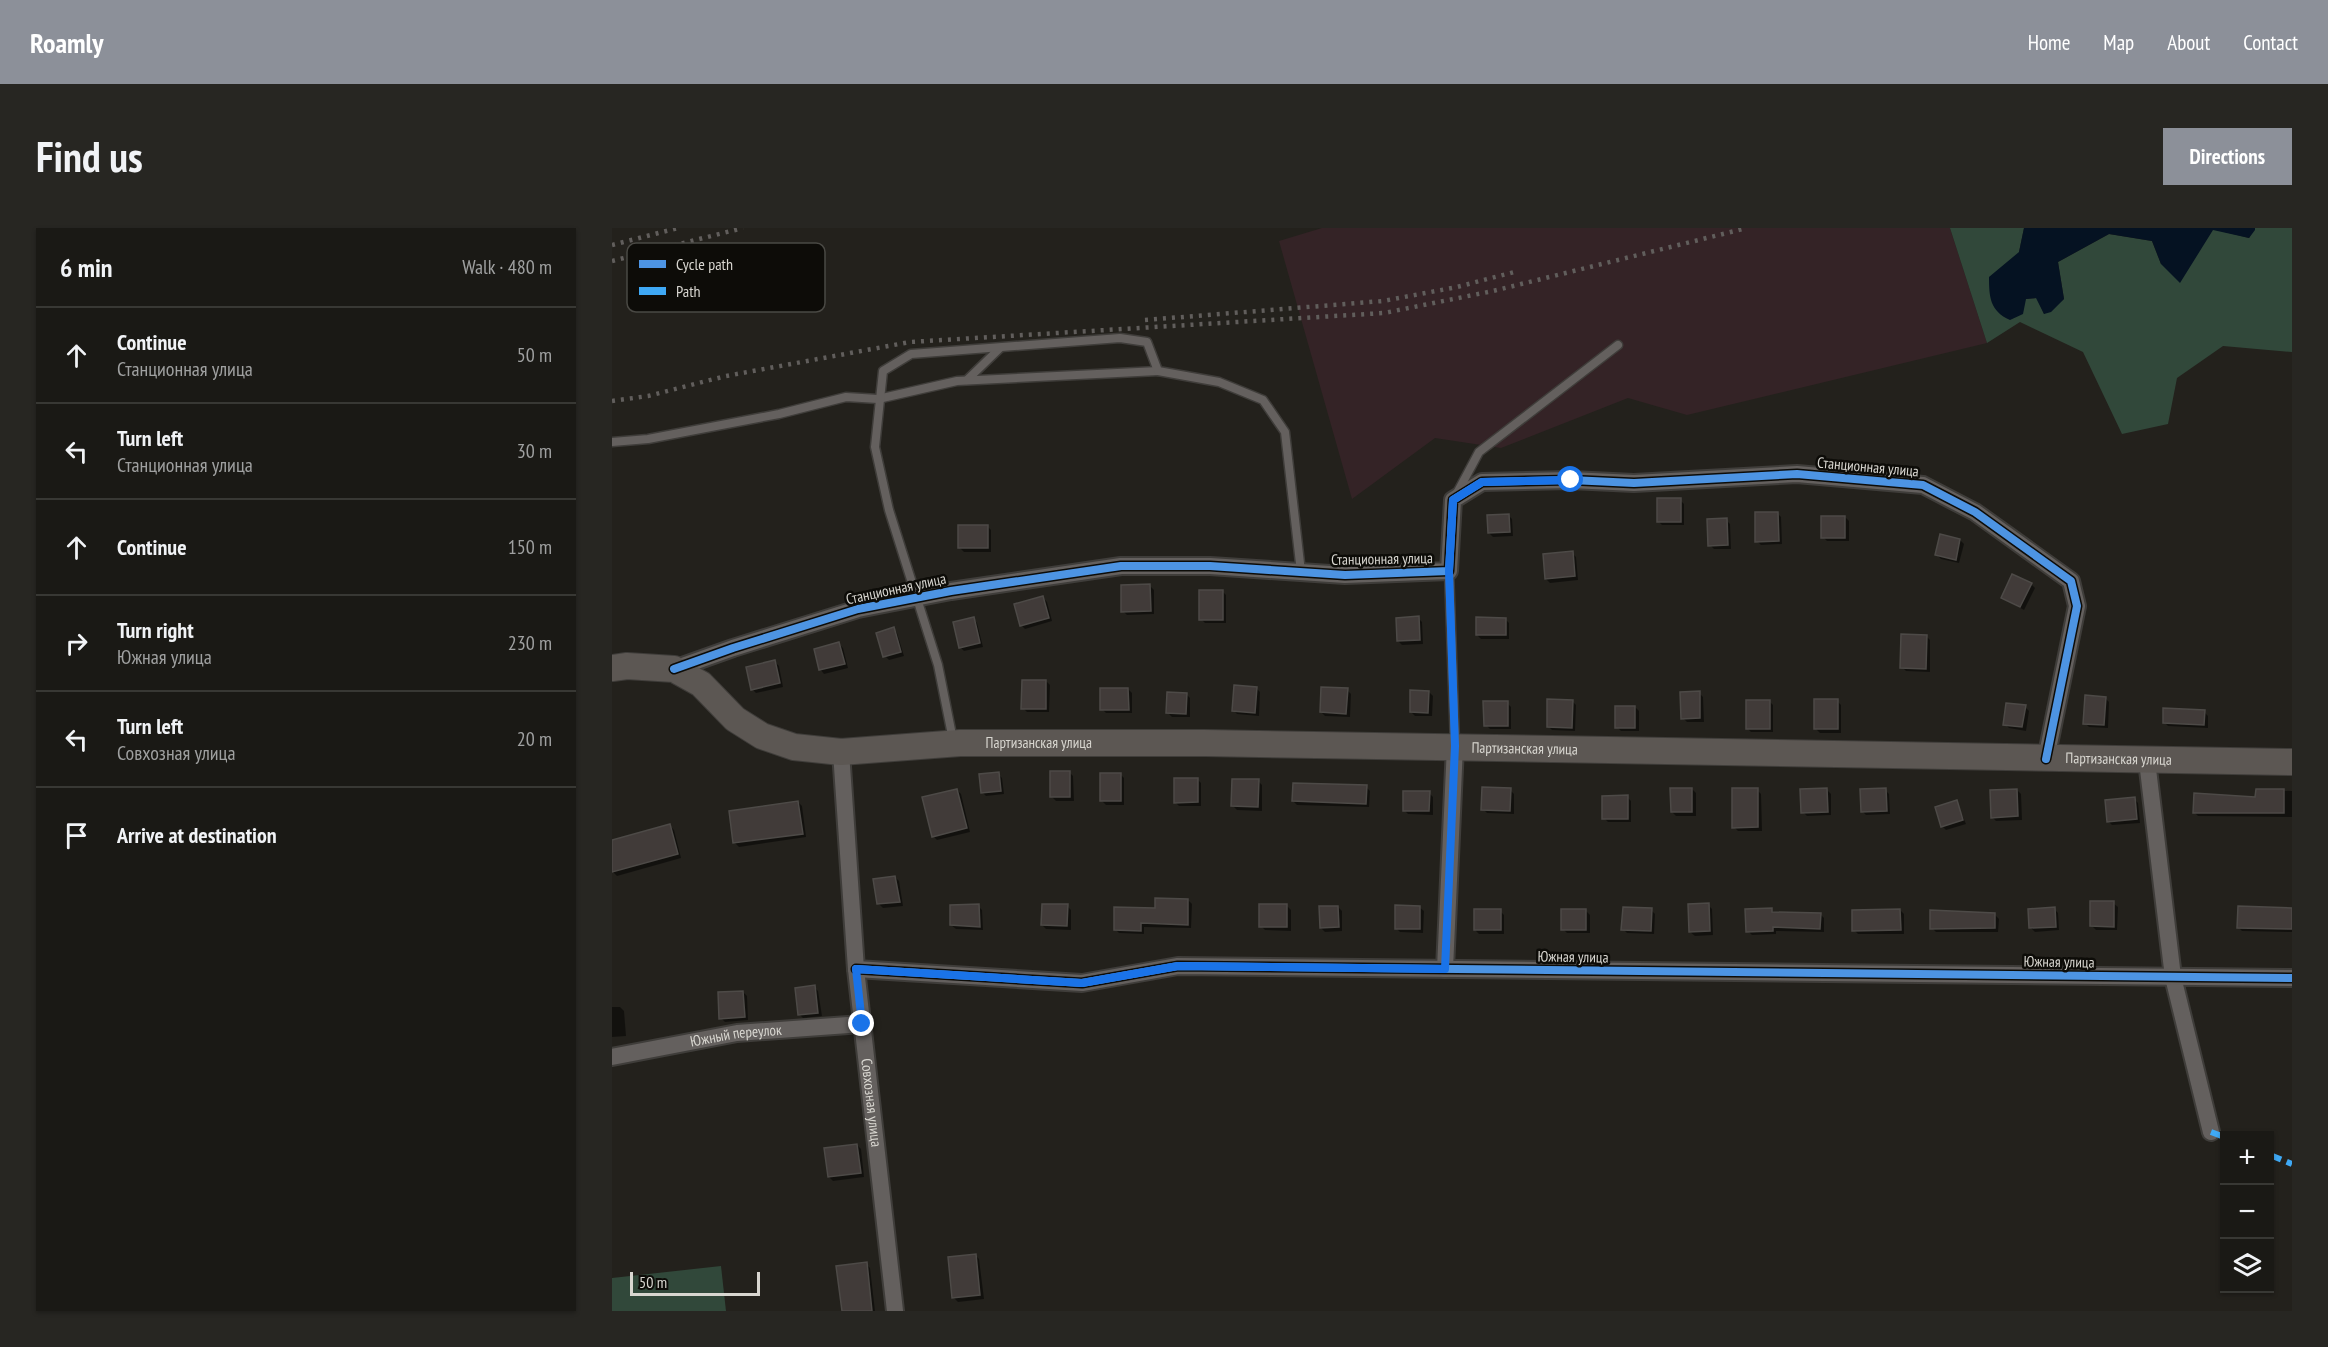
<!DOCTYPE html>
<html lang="en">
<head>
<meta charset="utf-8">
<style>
  :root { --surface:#1a1915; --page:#272622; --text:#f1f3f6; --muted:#9fa0a0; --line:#383834; --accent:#8c9099 }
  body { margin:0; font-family:"PT Sans Narrow",sans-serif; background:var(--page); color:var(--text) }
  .controls { position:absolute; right:18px; bottom:18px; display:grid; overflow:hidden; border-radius:0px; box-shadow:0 2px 4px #0004 }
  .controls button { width:54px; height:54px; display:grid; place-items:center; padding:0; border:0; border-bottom:2px solid var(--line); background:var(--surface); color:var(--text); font:30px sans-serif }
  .scale { position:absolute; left:18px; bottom:15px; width:130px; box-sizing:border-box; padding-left:6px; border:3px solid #d8d6d0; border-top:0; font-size:16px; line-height:21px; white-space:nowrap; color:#d8d6d0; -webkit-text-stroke:4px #0d0c08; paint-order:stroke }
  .stop { position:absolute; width:18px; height:18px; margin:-14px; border:4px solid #1a73e8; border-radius:50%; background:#fff }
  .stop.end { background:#1a73e8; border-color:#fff; box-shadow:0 2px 6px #0008 }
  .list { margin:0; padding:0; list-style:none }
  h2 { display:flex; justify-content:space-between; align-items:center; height:78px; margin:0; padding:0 24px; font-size:26px }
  h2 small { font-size:20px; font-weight:400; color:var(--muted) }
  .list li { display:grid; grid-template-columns:39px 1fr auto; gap:18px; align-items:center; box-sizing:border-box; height:96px; padding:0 24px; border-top:2px solid var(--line) }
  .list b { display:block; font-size:22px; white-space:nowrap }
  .list p { margin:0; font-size:20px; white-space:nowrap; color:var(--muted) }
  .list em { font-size:20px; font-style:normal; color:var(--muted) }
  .icon { flex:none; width:33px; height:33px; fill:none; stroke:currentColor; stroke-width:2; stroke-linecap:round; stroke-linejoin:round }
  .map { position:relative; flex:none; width:1680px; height:1083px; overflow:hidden; border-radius:0px }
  header { display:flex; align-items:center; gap:36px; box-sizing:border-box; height:84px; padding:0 30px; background:var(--accent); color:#fff }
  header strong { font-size:28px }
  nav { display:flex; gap:33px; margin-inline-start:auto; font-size:21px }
  .intro { display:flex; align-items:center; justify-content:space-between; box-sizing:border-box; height:144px; padding:0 36px }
  h1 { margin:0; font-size:42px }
  .button { padding:15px 27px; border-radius:0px; background:var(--accent); color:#fff; font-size:21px; font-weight:700 }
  main { display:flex; gap:36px; padding:0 36px }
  aside { flex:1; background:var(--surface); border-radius:0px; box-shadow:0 2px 4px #0004 }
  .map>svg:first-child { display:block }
  .industrial { fill:#342326 }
  .green { fill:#31483a }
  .water { fill:#051222 }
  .shadow { fill:#0007 }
  .building { fill:#413b39; stroke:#4d4a47; stroke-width:1.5 }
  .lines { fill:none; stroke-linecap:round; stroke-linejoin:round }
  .lane-casing { stroke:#3f3d3a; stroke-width:11 }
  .street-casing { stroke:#3f3d3a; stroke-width:20 }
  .primary-casing { stroke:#3f3d3a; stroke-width:28 }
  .lane { stroke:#64605e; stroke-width:8 }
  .street { stroke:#64605e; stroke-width:16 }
  .primary { stroke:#5c5753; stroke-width:26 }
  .rail { stroke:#615e5c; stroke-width:4.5; stroke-dasharray:3 6; stroke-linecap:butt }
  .quiet { stroke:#3fa9f5; stroke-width:6; stroke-dasharray:12 6; stroke-linecap:butt }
  .cycleway-casing { stroke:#0d0c08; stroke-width:11 }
  .cycleway { stroke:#4d94e3; stroke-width:8 }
  .route { stroke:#1a73e8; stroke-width:8 }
  .labels { text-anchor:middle; stroke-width:5; stroke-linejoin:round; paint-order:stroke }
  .street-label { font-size:15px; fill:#d8d6d0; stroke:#0d0c08 }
  .key { fill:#0d0c08; stroke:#4a4944; stroke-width:1.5 }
  .key-label { font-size:16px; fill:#d8d6d0 }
</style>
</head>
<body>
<header>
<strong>Roamly</strong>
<nav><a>Home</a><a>Map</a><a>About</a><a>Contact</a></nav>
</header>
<div class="intro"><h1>Find us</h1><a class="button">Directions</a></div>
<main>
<aside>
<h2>6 min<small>Walk · 480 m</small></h2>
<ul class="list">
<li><svg class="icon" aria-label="ahead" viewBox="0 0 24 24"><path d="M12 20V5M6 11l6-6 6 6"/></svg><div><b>Continue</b><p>Станционная улица</p></div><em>50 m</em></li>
<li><svg class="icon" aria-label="left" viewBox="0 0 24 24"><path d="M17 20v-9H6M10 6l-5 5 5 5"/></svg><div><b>Turn left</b><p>Станционная улица</p></div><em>30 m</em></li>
<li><svg class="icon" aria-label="ahead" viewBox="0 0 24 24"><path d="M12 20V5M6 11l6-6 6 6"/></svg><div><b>Continue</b></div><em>150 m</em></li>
<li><svg class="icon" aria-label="right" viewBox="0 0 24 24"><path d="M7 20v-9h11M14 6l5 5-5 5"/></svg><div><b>Turn right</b><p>Южная улица</p></div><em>230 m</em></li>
<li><svg class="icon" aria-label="left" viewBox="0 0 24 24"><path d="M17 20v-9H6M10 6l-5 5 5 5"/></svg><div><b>Turn left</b><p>Совхозная улица</p></div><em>20 m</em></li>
<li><svg class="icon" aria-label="arrive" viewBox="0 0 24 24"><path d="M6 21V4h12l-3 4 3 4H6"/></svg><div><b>Arrive at destination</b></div></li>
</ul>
</aside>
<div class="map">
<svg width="1680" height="1083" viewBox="0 0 1680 1083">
  <rect width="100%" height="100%" fill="#23211c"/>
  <!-- industrial -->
  <path class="industrial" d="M710,0h628l37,115 -300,72 -59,-17 -127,50 -66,-10 -83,61 -73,-258z"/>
  <!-- green -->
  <g class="green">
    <path d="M1338,0h74l-5,24 6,47 12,-1 7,16 20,-15 -6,-37 51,-28 43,7 9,23 52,-35 36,9 6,-10h37v124l-69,-6 -46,32 -9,46 -46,10 -39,-82 -63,-30 -33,21z"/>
    <path d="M109,1038l5,45h-114v-33z"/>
  </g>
  <!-- water -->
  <path class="water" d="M1412,0h231v2l-6,8 -36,-8 -33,53 -19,-19 -9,-23 -43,-7 -51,28 6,37 -13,13 -7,2 -8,-16 -10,1 -3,15 -13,6c-20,-9 -21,-23 -21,-43l30,-25z"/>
  <!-- shadow -->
  <g class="shadow">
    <path d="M1068,272l4,4v21h-22l-4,-4z"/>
    <path d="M1165,285l4,4 1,27 -21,1 -4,-4z"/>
    <path d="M896,287l4,4 1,17 -20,1 -4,-4z"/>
    <path d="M1233,289l4,4v20h-22l-4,-4z"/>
    <path d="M1114,292l4,4 1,25h-17l-4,-4z"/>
    <path d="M375,298l4,4v22h-27l-4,-4z"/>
    <path d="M1348,312l4,4 -5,19 -18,-4 -4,-4z"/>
    <path d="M960,325l4,4 2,23 -28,3 -4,-4z"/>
    <path d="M1419,356l4,4 -11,22 -21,-12z"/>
    <path d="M538,358l4,4v24l-27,1 -4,-4z"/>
    <path d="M610,363l4,4v28h-21l-4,-4z"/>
    <path d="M431,370l4,4 5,19 -27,8 -4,-4z"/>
    <path d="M806,390l4,4 1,22 -21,1 -4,-4z"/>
    <path d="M361,391l4,4 6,24 -19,4 -4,-4z"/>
    <path d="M893,391l4,4v16h-28l-4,-4z"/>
    <path d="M282,401l3,4 7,23 -15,4 -4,-4z"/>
    <path d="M1314,408l4,4v32l-24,-1 -4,-4z"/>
    <path d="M227,416l4,4 5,20 -24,6 -4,-5z"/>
    <path d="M163,434l4,4 4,21 -27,6 -4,-4z"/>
    <path d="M434,453l4,4 -1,27h-22l-4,-4z"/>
    <path d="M644,460l4,4 -1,24 -22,-2 -4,-4z"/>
    <path d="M516,461l4,4v20h-26l-4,-4z"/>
    <path d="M735,462l4,4 -1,23 -25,-1 -4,-4z"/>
    <path d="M817,464l4,4 -1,20h-17l-4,-4z"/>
    <path d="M1087,465l4,4 1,25h-17l-4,-4z"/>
    <path d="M574,466l4,4v19h-18l-4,-4z"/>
    <path d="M1493,470l4,4 -1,26 -19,-1 -4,-4z"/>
    <path d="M960,473l4,4 -1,26 -23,-1 -4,-4z"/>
    <path d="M1157,473l4,4v27h-22l-4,-4z"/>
    <path d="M1225,473l4,4v28h-21l-4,-4z"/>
    <path d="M895,475l4,4v22h-21l-4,-4z"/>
    <path d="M1023,479l4,4v20h-18l-4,-4z"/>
    <path d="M1413,479l4,4 -3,20 -17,-3 -4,-4z"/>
    <path d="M1592,484l4,4v12l-40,-2 -4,-4z"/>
    <path d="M457,544l4,4 1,25h-18l-4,-4z"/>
    <path d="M386,546l4,4 2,16 -18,2 -4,-4z"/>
    <path d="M508,546l4,4v27h-18l-4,-4z"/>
    <path d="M585,551l4,4v23h-22l-4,-4z"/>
    <path d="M646,553l4,4v26l-25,-1 -4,-4z"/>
    <path d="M754,559l4,4 -1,16 -72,-2 -4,-4z"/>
    <path d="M1080,561l4,4v23h-20l-4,-4z"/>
    <path d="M345,562l4,4 9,38 -33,8 -4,-4z"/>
    <path d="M898,562l4,4v20l-27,-1 -4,-4z"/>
    <path d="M1145,562l4,4 1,37h-24l-4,-4z"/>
    <path d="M1215,562l4,4v21l-24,1 -4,-4z"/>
    <path d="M1273,562l4,4 1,20 -24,1 -4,-4z"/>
    <path d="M1405,562l4,4 1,26 -26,1 -4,-4z"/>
    <path d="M1645,562l35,1v26l-94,-1 -4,-4 63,-14z"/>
    <path d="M817,565l4,4v18l-25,-1 -4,-4z"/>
    <path d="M1015,569l4,4v21h-23l-4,-4z"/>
    <path d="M1522,571l4,4 2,20 -28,2 -4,-4z"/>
    <path d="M1344,573l10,23 -20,6 -4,-4z"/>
    <path d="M186,574l4,4 4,31 -67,10 -4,-4z"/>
    <path d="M58,598l4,4 7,28 -64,18 -4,-4 -1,-30z"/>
    <path d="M283,649l4,4 4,25 -20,2 -4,-4z"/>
    <path d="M576,672l4,4 -1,24 -47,-1v7l-25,-1 -4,-4 41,-20z"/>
    <path d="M1501,675l5,4 -1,23h-21l-4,-4z"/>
    <path d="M1096,677l4,4 1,26 -18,1 -5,-4z"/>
    <path d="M366,678l4,4 1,20 -27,-1 -5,-4z"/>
    <path d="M455,678l4,4v20l-25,-1 -4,-4z"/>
    <path d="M675,678l4,4v21l-26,-1 -4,-4z"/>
    <path d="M726,679l4,4v20l-17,1 -4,-4z"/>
    <path d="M807,679l5,4 -1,22 -23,-1 -4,-4z"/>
    <path d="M1442,681l4,4 1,17 -24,2 -4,-4z"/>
    <path d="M1680,681v23l-50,-1 -4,-4z"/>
    <path d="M1039,682l4,4 -1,20 -27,-1 -4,-4z"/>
    <path d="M1159,682l4,3 45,1 4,4v14l-48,-1v3l-24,1 -4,-4z"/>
    <path d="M1288,682l4,4v20h-46l-4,-4z"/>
    <path d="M888,683l4,4v19h-25l-4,-4z"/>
    <path d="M974,683l4,4v18h-23l-4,-4z"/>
    <path d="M1383,687l4,4 -1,13h-62l-4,-4z"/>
    <path d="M202,759l4,4 4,25 -19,2 -4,-4z"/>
    <path d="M131,764l4,4 1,24 -23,2 -4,-4z"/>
    <path d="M0,779h8l4,4 2,25 -14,1z"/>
    <path d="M245,917l4,4 3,28 -31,4 -4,-4z"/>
    <path d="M363,1027l4,4 5,40 -26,3 -4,-4z"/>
    <path d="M254,1036l4,4 5,43h-32z"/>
  </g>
  <!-- building -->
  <g class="building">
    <rect x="1045" y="270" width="24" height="24"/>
    <path d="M1143,284h23l1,29 -24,1z"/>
    <path d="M897,286l1,18 -22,1 -1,-18z"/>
    <rect x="1209" y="288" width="24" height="22"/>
    <path d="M1115,290l1,27 -20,1 -1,-27z"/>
    <rect x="346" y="297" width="30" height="23"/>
    <path d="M1328,306l20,5 -4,21 -21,-5z"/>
    <path d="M961,323l2,25 -30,3 -2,-25z"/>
    <path d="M1400,346l20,9 -12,24 -19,-9z"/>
    <path d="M538,356l1,27 -30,1v-27z"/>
    <rect x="587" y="362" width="24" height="30"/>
    <path d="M431,368l6,22 -29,8 -6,-22z"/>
    <path d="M807,388l1,24 -23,1 -1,-23z"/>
    <path d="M362,389l6,26 -21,5 -6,-26z"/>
    <path d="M864,389l30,1v17h-30z"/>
    <path d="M282,399l7,25 -18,5 -7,-24z"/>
    <path d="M1289,406l26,1 -1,34 -26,-1z"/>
    <path d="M227,414l6,22 -26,6 -5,-21z"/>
    <path d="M163,432l5,23 -29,7 -5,-23z"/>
    <path d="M410,452h24v29h-25z"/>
    <path d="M622,457l23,2 -2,26 -23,-2z"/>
    <path d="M709,459l27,1 -2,26 -26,-2z"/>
    <path d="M488,460h28l1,22h-29z"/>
    <path d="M798,462l19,1 -1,22 -18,-1z"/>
    <path d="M1088,463v27l-19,1 -1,-27z"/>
    <path d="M555,464l20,1 -1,21 -20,-1z"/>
    <path d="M1473,467l21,2 -2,28 -21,-1z"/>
    <path d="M935,471l26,1 -1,28 -25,-1z"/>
    <rect x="1202" y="471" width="24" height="30"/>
    <rect x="1134" y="472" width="24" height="29"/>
    <path d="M871,473h25v25h-24z"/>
    <path d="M1394,475l20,2 -4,22 -19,-2z"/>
    <rect x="1003" y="478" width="20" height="22"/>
    <path d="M1551,480l42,2 -1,15 -41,-2z"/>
    <rect x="438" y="543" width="20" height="26"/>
    <path d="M387,544l2,19 -20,2 -2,-19z"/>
    <rect x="488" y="545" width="21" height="28"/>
    <path d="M562,550h24v24l-24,1z"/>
    <path d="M620,551h27l-1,28 -27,-1z"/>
    <path d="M681,555l74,2 -1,19 -74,-3z"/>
    <path d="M870,559l29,1 -1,23 -29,-1z"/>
    <path d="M1058,560h22v24h-21z"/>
    <path d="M1120,560h26v39l-26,1z"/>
    <path d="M1215,560l1,24 -27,1 -1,-24z"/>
    <path d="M1274,560l1,23 -26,1 -1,-23z"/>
    <path d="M345,561l10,39 -35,9 -10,-40z"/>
    <path d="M1405,561l1,27 -27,2 -1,-28z"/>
    <path d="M1644,561h28v24h-91l1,-20 61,4z"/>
    <path d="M791,563h27l-1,20h-26z"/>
    <path d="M1016,567v24h-26v-23z"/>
    <path d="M1523,569l2,22 -30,3 -2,-22z"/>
    <path d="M1345,572l6,20 -22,7 -6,-20z"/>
    <path d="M186,573l5,33 -70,9 -4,-32z"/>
    <path d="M58,596l8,30 -66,18v-32z"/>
    <path d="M283,648l5,26 -23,2 -4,-25z"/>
    <path d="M543,670l33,1v26l-47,-2v8l-27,-1v-23l41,1z"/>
    <path d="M1478,673h24v26l-24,-1z"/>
    <path d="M1097,675l1,28 -21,1 -1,-28z"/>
    <path d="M367,676l1,23 -30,-2v-20z"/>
    <path d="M430,676h26l-1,22 -26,-1z"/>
    <rect x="647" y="676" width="28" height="23"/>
    <path d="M783,677l25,1v23h-25z"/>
    <path d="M707,678h19l1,21 -19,1z"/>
    <path d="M1626,678l54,2v21l-55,-1z"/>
    <path d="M1011,679l29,1 -1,23 -30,-1z"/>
    <path d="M1443,679l1,20 -27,1 -1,-19z"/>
    <path d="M1160,680v4l49,1 -1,16 -47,-2v4l-27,1 -1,-23z"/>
    <rect x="862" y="681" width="27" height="21"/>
    <rect x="949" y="681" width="25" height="21"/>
    <path d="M1288,681l1,21 -49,1v-21z"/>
    <path d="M1318,682l65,3v15l-65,1z"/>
    <path d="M203,757l3,28 -20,2 -3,-27z"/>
    <path d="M131,763l2,26 -26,2 -1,-27z"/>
    <path d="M245,916l4,29 -33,4 -4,-29z"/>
    <path d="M364,1026l4,41 -28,3 -4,-41z"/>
    <path d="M255,1034l5,49h-30l-6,-45z"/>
  </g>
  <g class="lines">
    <defs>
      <g id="lane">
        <path d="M355,152l33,-32"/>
        <path d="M0,214l36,-3 131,-25 67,-17 32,2 79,-18 201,-10"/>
        <path d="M844,267l23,-43 139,-107"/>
        <path d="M837,343l6,173"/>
        <path d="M341,512l-15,-75 -49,-155 -14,-63 8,-76 28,-17 209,-16 27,4 11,29 61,11 44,18 22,32 16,140"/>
      </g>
      <g id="street">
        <path d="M62,441l59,-21 125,-39 93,-18 170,-25h89l135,9 104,-4 4,-71 29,-18 89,-2 63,3 163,-9 126,11 52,27 96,69 6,25 -31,153"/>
        <path id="s1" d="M229,524l15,217 39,342"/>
        <path d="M1535,533l26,216 38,155"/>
        <path d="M244,741l226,14 96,-17 1114,12"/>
        <path d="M833,741l10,-223"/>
        <path id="s2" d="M0,829l125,-24 125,-9"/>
      </g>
      <g id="primary">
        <path id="s3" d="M0,440l15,-2 47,3 27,15 34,35 27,17 32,11 47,5 119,-9h245l1087,19"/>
      </g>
    </defs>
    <!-- lane casing -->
    <use href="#lane" class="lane-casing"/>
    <!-- street casing -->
    <use href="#street" class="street-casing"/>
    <!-- primary casing -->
    <use href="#primary" class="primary-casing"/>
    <!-- lane -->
    <use href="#lane" class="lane"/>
    <!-- street -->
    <use href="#street" class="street"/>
    <!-- primary -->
    <use href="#primary" class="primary"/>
    <!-- rail -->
    <g class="rail">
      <path d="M0,17l66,-17"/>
      <path d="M0,33l131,-33"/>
      <path d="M533,92l238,-19 74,-14 61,-16"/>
      <path d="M0,173l36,-5 78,-20 184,-34 474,-29 109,-22 254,-63"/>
    </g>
    <!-- quiet -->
    <g class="quiet">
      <path d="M1599,904l13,5"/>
      <path d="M1658,927l22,9"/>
    </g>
    <defs>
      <g id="cycleway">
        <path d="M62,441l59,-21 125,-39 93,-18 170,-25h89l135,9 104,-4 4,-71 29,-18 89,-2 63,3 163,-9 126,11 52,27 96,69 6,25 -31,153"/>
        <path d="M244,741l226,14 96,-17 1114,12"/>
      </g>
    </defs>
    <!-- cycleway casing -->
    <use href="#cycleway" class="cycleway-casing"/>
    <!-- cycleway -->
    <use href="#cycleway" class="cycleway"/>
  </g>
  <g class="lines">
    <!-- route -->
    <path class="route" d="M250,796l-6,-55 226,14 96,-17 267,3 10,-223 -6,-175 4,-71 29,-18 89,-2"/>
  </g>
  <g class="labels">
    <!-- street labels -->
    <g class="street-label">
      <text transform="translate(1256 239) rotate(5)" y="5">Станционная улица</text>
      <text transform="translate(770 331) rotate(-1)" y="5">Станционная улица</text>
      <text transform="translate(284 361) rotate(-12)" y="5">Станционная улица</text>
      <text dy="5" stroke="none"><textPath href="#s3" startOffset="453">Партизанская улица</textPath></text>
      <text dy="5" stroke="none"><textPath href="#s3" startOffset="939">Партизанская улица</textPath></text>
      <text dy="5" stroke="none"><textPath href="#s3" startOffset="1533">Партизанская улица</textPath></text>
      <text transform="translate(961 729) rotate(1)" y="5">Южная улица</text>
      <text transform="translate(1447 734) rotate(1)" y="5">Южная улица</text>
      <text dy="5" stroke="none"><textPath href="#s2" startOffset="126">Южный переулок</textPath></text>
      <text dy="5" stroke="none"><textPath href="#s1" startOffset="352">Совхозная улица</textPath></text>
    </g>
  </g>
  <!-- legend -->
  <rect x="15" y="15" width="198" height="69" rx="9" class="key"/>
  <rect x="27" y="32" width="27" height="8" fill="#4d94e3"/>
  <rect x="27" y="59" width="27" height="8" fill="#3fa9f5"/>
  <g class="key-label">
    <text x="64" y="42">Cycle path</text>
    <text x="64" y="69">Path</text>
  </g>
</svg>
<div class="controls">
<button>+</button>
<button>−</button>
<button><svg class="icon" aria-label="layers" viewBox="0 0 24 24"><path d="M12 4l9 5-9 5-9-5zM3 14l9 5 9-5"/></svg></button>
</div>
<div class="scale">50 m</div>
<div class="stop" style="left:959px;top:252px"></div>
<div class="stop end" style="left:250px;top:796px"></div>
</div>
</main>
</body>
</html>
